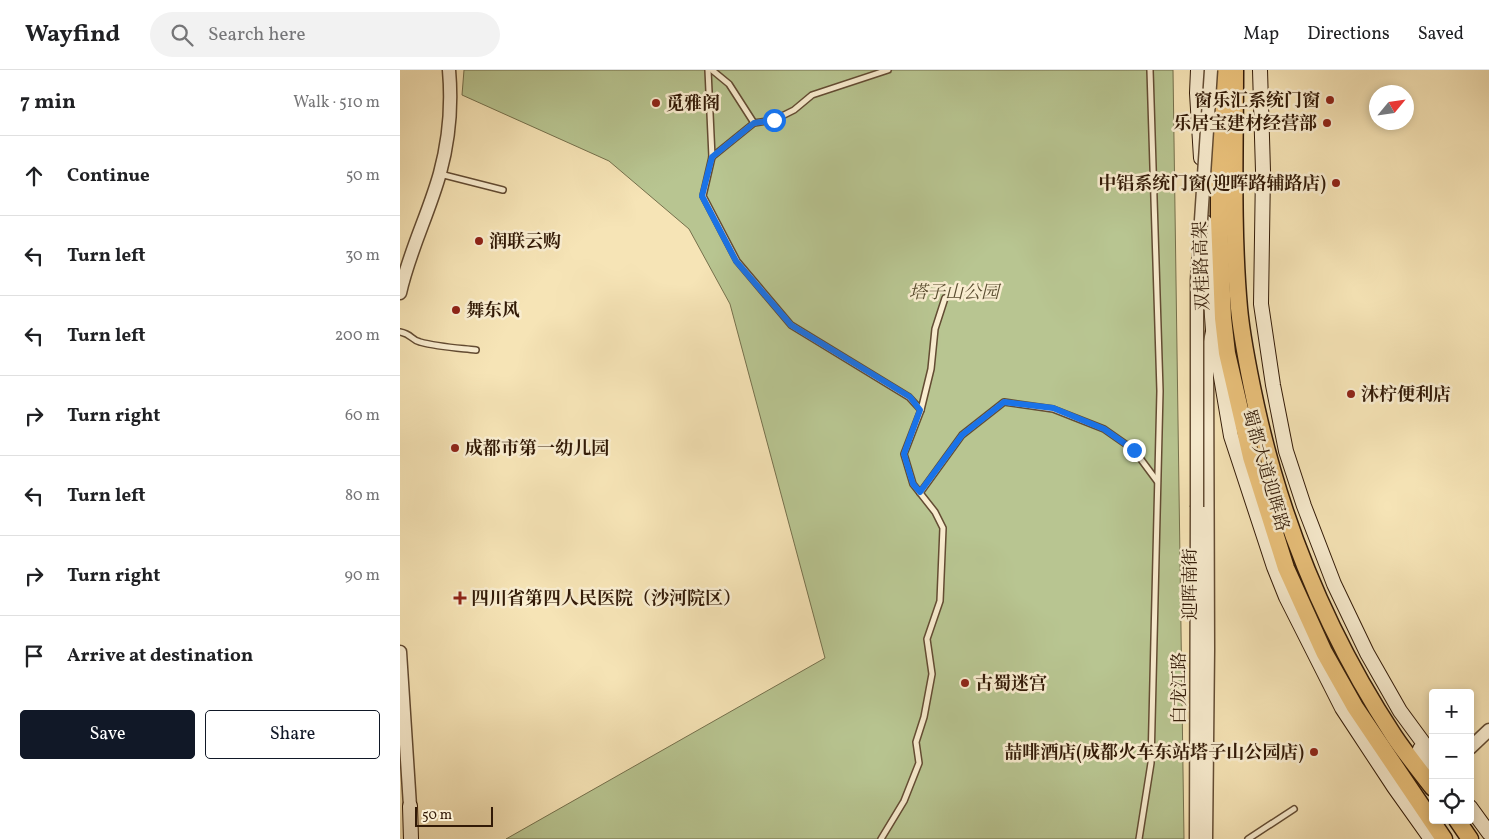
<!DOCTYPE html>
<html lang="en">
<head>
<meta charset="utf-8">
<style>
  :root { --surface:#fff; --page:#f2f2f2; --text:#202124; --muted:#757577; --line:#e0e0e0; --accent:#111827 }
  body { margin:0; font-family:Vollkorn,"Noto Serif SC",serif; background:var(--page); color:var(--text) }
  .controls { position:absolute; right:15px; bottom:15px; display:grid; overflow:hidden; border-radius:5px; box-shadow:0 2px 8px #0003 }
  .controls button { width:45px; height:45px; display:grid; place-items:center; padding:0; border:0; border-bottom:1px solid var(--line); background:var(--surface); color:var(--text); font:25px sans-serif }
  .compass { position:absolute; left:969px; top:15px; width:45px; height:45px; border-radius:50%; background:var(--surface); box-shadow:0 2px 8px #0003; rotate:61deg }
  .scale { position:absolute; left:15px; bottom:12px; width:78px; box-sizing:border-box; padding-left:5px; border:2px solid #321a07; border-top:0; font-size:14px; line-height:18px; white-space:nowrap; color:#321a07; -webkit-text-stroke:4px #f9edd0; paint-order:stroke }
  .stop { position:absolute; width:15px; height:15px; margin:-11px; border:4px solid #1a73e8; border-radius:50%; background:#fff }
  .stop.end { background:#1a73e8; border-color:#fff; box-shadow:0 1px 5px #0008 }
  .list { margin:0; padding:0; list-style:none }
  h2 { display:flex; justify-content:space-between; align-items:center; height:65px; margin:0; padding:0 20px; font-size:21px }
  h2 small { font-size:16px; font-weight:400; color:var(--muted) }
  .list li { display:grid; grid-template-columns:32px 1fr auto; gap:15px; align-items:center; box-sizing:border-box; height:80px; padding:0 20px; border-top:1px solid var(--line) }
  .list b { display:block; font-size:19px; white-space:nowrap }
  .list em { font-size:16px; font-style:normal; color:var(--muted) }
  .actions { display:flex; gap:10px; padding:15px 20px }
  .actions a { flex:1; padding:11px 0; border:1px solid var(--accent); border-radius:5px; text-align:center; font-size:18px; color:var(--accent) }
  .actions .main { background:var(--accent); color:#fff }
  .icon { flex:none; width:28px; height:28px; fill:none; stroke:currentColor; stroke-width:2; stroke-linecap:round; stroke-linejoin:round }
  .map { position:relative; flex:none; width:1089px; height:769px; overflow:hidden }
  header { display:flex; align-items:center; gap:30px; box-sizing:border-box; height:70px; padding:0 25px; background:var(--surface); border-bottom:1px solid var(--line) }
  header strong { font-size:24px }
  nav { display:flex; gap:28px; margin-inline-start:auto; font-size:18px }
  .search { width:350px; height:45px; background:var(--page); display:flex; align-items:center; gap:12px; box-sizing:border-box; padding:0 18px; border-radius:28px; color:var(--muted); font-size:19px }
  main { display:flex }
  aside { flex:1; background:var(--surface) }
  .map>svg:first-child { display:block }
  .green { fill:#b8c591; stroke:#75704c }
  .lines { fill:none; stroke-linecap:round; stroke-linejoin:round }
  .service-casing { stroke:#634c33; stroke-width:8 }
  .tertiary-casing { stroke:#634c33; stroke-width:15 }
  .secondary-casing { stroke:#321a07; stroke-width:16 }
  .trunk-casing { stroke:#321a07; stroke-width:19 }
  .service { stroke:#f9edd0; stroke-width:5 }
  .tertiary { stroke:#f9edd0; stroke-width:12 }
  .secondary { stroke:#f9edd0; stroke-width:14 }
  .trunk { stroke:#ebc27b; stroke-width:16 }
  .tertiary-bridge-casing { stroke:#634c33; stroke-width:15; stroke-linecap:butt }
  .tertiary-bridge { stroke:#f9edd0; stroke-width:12 }
  .route { stroke:#1a73e8; stroke-width:6 }
  .poi-dot { fill:#8f2418; stroke:#f9edd0; stroke-width:2 }
  .labels { text-anchor:middle; stroke-width:5; stroke-linejoin:round; paint-order:stroke }
  .poi-label { font-size:18px; font-weight:bold; fill:#321a07; stroke:#f9edd0; text-anchor:start }
  .street-label { font-size:18px; fill:#321a07; stroke:#f9edd0 }
  .park-label { font-size:18px; font-style:italic; fill:#5a4d30; stroke:#f9edd0 }
</style>
</head>
<body>
<header>
<strong>Wayfind</strong>
<div class="search"><svg class="icon" aria-label="search" viewBox="0 0 24 24"><circle cx="10" cy="10" r="6"/><path d="M15 15l6 6"/></svg>Search here</div>
<nav><a>Map</a><a>Directions</a><a>Saved</a></nav>
</header>
<main>
<aside>
<h2>7 min<small>Walk · 510 m</small></h2>
<ul class="list">
<li><svg class="icon" aria-label="ahead" viewBox="0 0 24 24"><path d="M12 20V5M6 11l6-6 6 6"/></svg><div><b>Continue</b></div><em>50 m</em></li>
<li><svg class="icon" aria-label="left" viewBox="0 0 24 24"><path d="M17 20v-9H6M10 6l-5 5 5 5"/></svg><div><b>Turn left</b></div><em>30 m</em></li>
<li><svg class="icon" aria-label="left" viewBox="0 0 24 24"><path d="M17 20v-9H6M10 6l-5 5 5 5"/></svg><div><b>Turn left</b></div><em>200 m</em></li>
<li><svg class="icon" aria-label="right" viewBox="0 0 24 24"><path d="M7 20v-9h11M14 6l5 5-5 5"/></svg><div><b>Turn right</b></div><em>60 m</em></li>
<li><svg class="icon" aria-label="left" viewBox="0 0 24 24"><path d="M17 20v-9H6M10 6l-5 5 5 5"/></svg><div><b>Turn left</b></div><em>80 m</em></li>
<li><svg class="icon" aria-label="right" viewBox="0 0 24 24"><path d="M7 20v-9h11M14 6l5 5-5 5"/></svg><div><b>Turn right</b></div><em>90 m</em></li>
<li><svg class="icon" aria-label="arrive" viewBox="0 0 24 24"><path d="M6 21V4h12l-3 4 3 4H6"/></svg><div><b>Arrive at destination</b></div></li>
</ul>
<div class="actions"><a class="main">Save</a><a>Share</a></div>
</aside>
<div class="map">
<svg width="1089" height="769" viewBox="0 0 1089 769">
  <rect width="100%" height="100%" fill="#f6e4b6"/>
  <filter id="stains"><feTurbulence type="fractalNoise" baseFrequency=".004" numOctaves="4"/><feColorMatrix values="0 0 0 0 .2 0 0 0 0 .09 0 0 0 0 .02 0 0 0 .5 -.17"/></filter>
  <radialGradient id="worn" r=".72"><stop offset=".6" stop-color="#630" stop-opacity="0"/><stop offset="1" stop-color="#630" stop-opacity=".3"/></radialGradient>
  <!-- green -->
  <path class="green" d="M64,0h709l11,769h-678l319,-181 -95,-354 -41,-75 -80,-68 -147,-66z"/>
  <g class="lines">
    <defs>
      <g id="service">
        <path d="M308,0l4,87 -9,39 34,65 54,64 118,72 12,13 -17,44 9,30 22,28 8,16 -3,73 -13,38 5,35 -8,43 -8,25 3,21 -15,38 -23,38"/>
        <path d="M312,0l17,14 25,39"/>
        <path d="M312,87l42,-34 20,-3 20,-10 18,-15 76,-25"/>
        <path d="M40,104l63,16"/>
        <path d="M0,262c12,2 11,8 20,10 18,5 38,6 56,8"/>
        <path d="M521,340l10,-41 4,-40 10,-31"/>
        <path d="M520,423l42,-58 42,-33 49,7 51,20 30,21 23,31"/>
        <path d="M739,769l12,-76 9,-372 -10,-321"/>
        <path d="M848,769l46,-30"/>
      </g>
      <g id="tertiary">
        <path d="M0,223c9,-41 29,-80 40,-120 9,-33 12,-69 9,-103"/>
        <path d="M0,582l10,154"/>
        <path d="M1070,678l19,-18"/>
        <path d="M796,769l1,-332"/>
        <path d="M806,769l2,-190 -1,-292 5,-25"/>
      </g>
      <g id="secondary">
        <path d="M798,0l-1,23 4,65"/>
        <path d="M860,0l3,101 -2,133 12,81 13,66 18,55 30,78 33,69 33,58 33,45"/>
        <path d="M805,152l8,108 18,106 43,131 12,30 56,111 52,79 37,52"/>
        <path d="M1020,679l13,23"/>
        <path d="M10,736l1,33"/>
        <path d="M1070,737l19,26"/>
      </g>
      <g id="trunk">
        <path d="M819,0v149l4,99 4,35 24,104 35,111 38,84 31,55 89,132"/>
        <path d="M835,0c0,79 -3,159 4,238 3,33 10,65 17,98 26,118 71,228 138,330 12,18 26,35 39,52"/>
        <path d="M1057,750l13,19"/>
      </g>
    </defs>
    <!-- service casing -->
    <use href="#service" class="service-casing"/>
    <!-- tertiary casing -->
    <use href="#tertiary" class="tertiary-casing"/>
    <!-- secondary casing -->
    <use href="#secondary" class="secondary-casing"/>
    <!-- trunk casing -->
    <use href="#trunk" class="trunk-casing"/>
    <!-- service -->
    <use href="#service" class="service"/>
    <!-- tertiary -->
    <use href="#tertiary" class="tertiary"/>
    <!-- secondary -->
    <use href="#secondary" class="secondary"/>
    <!-- trunk -->
    <use href="#trunk" class="trunk"/>
    <defs>
      <path id="tertiary-bridge" d="M797,437v-227l14,-210"/>
    </defs>
    <!-- tertiary-bridge casing -->
    <use href="#tertiary-bridge" class="tertiary-bridge-casing"/>
    <!-- tertiary-bridge -->
    <use href="#tertiary-bridge" class="tertiary-bridge"/>
  </g>
  <g class="lines">
    <!-- route -->
    <path class="route" d="M374,50l-20,3 -42,34 -10,39 34,65 55,64 119,72 10,13 -16,44 9,30 7,8 42,-57 42,-33 49,6 51,21 30,21"/>
  </g>
  <!-- markers -->
  <g class="poi-dot">
    <circle cx="930" cy="30" r="5"/>
    <circle cx="256" cy="33" r="5"/>
    <circle cx="927" cy="53" r="5"/>
    <circle cx="936" cy="113" r="5"/>
    <circle cx="79" cy="171" r="5"/>
    <circle cx="56" cy="240" r="5"/>
    <circle cx="951" cy="324" r="5"/>
    <circle cx="55" cy="378" r="5"/>
    <path d="M57.5 520.5h5v5h5v5h-5v5h-5v-5h-5v-5h5z"/>
    <circle cx="565" cy="613" r="5"/>
    <circle cx="914" cy="682" r="5"/>
  </g>
  <g class="labels">
    <!-- poi labels -->
    <g class="poi-label">
      <text x="920" y="36" text-anchor="end">窗乐汇系统门窗</text>
      <text x="266" y="39">觅雅阁</text>
      <text x="917" y="59" text-anchor="end">乐居宝建材经营部</text>
      <text x="926" y="119" text-anchor="end">中铝系统门窗(迎晖路辅路店)</text>
      <text x="89" y="177">润联云购</text>
      <text x="66" y="246">舞东风</text>
      <text x="961" y="330">沐柠便利店</text>
      <text x="65" y="384">成都市第一幼儿园</text>
      <text x="71" y="534">四川省第四人民医院（沙河院区）</text>
      <text x="575" y="619">古蜀迷宫</text>
      <text x="904" y="688" text-anchor="end">喆啡酒店(成都火车东站塔子山公园店)</text>
    </g>
    <!-- street labels -->
    <g class="street-label">
      <text transform="translate(801 196) rotate(-92)" y="6">双桂路高架</text>
      <text transform="translate(866 400) rotate(74)" y="6">蜀都大道迎晖路</text>
      <text transform="translate(790 514) rotate(-90)" y="6">迎晖南街</text>
      <text transform="translate(779 618) rotate(-90)" y="6">白龙江路</text>
    </g>
    <!-- park labels -->
    <g class="park-label">
      <text x="554" y="228">塔子山公园</text>
    </g>
  </g>
  <rect width="100%" height="100%" filter="url(#stains)"/>
  <rect width="100%" height="100%" fill="url(#worn)"/>
</svg>
<div class="controls">
<button>+</button>
<button>−</button>
<button><svg class="icon" aria-label="locate" viewBox="0 0 24 24"><circle cx="12" cy="12" r="6"/><path d="M12 2v4M12 18v4M2 12h4M18 12h4"/></svg></button>
</div>
<svg class="compass" viewBox="-18 -18 36 36"><path d="M0-13l5 13h-10z" fill="#e53935"/><path d="M0 13l5-13h-10z" fill="#757577"/></svg>
<div class="scale">50 m</div>
<div class="stop" style="left:374px;top:50px"></div>
<div class="stop end" style="left:734px;top:380px"></div>
</div>
</main>
</body>
</html>
